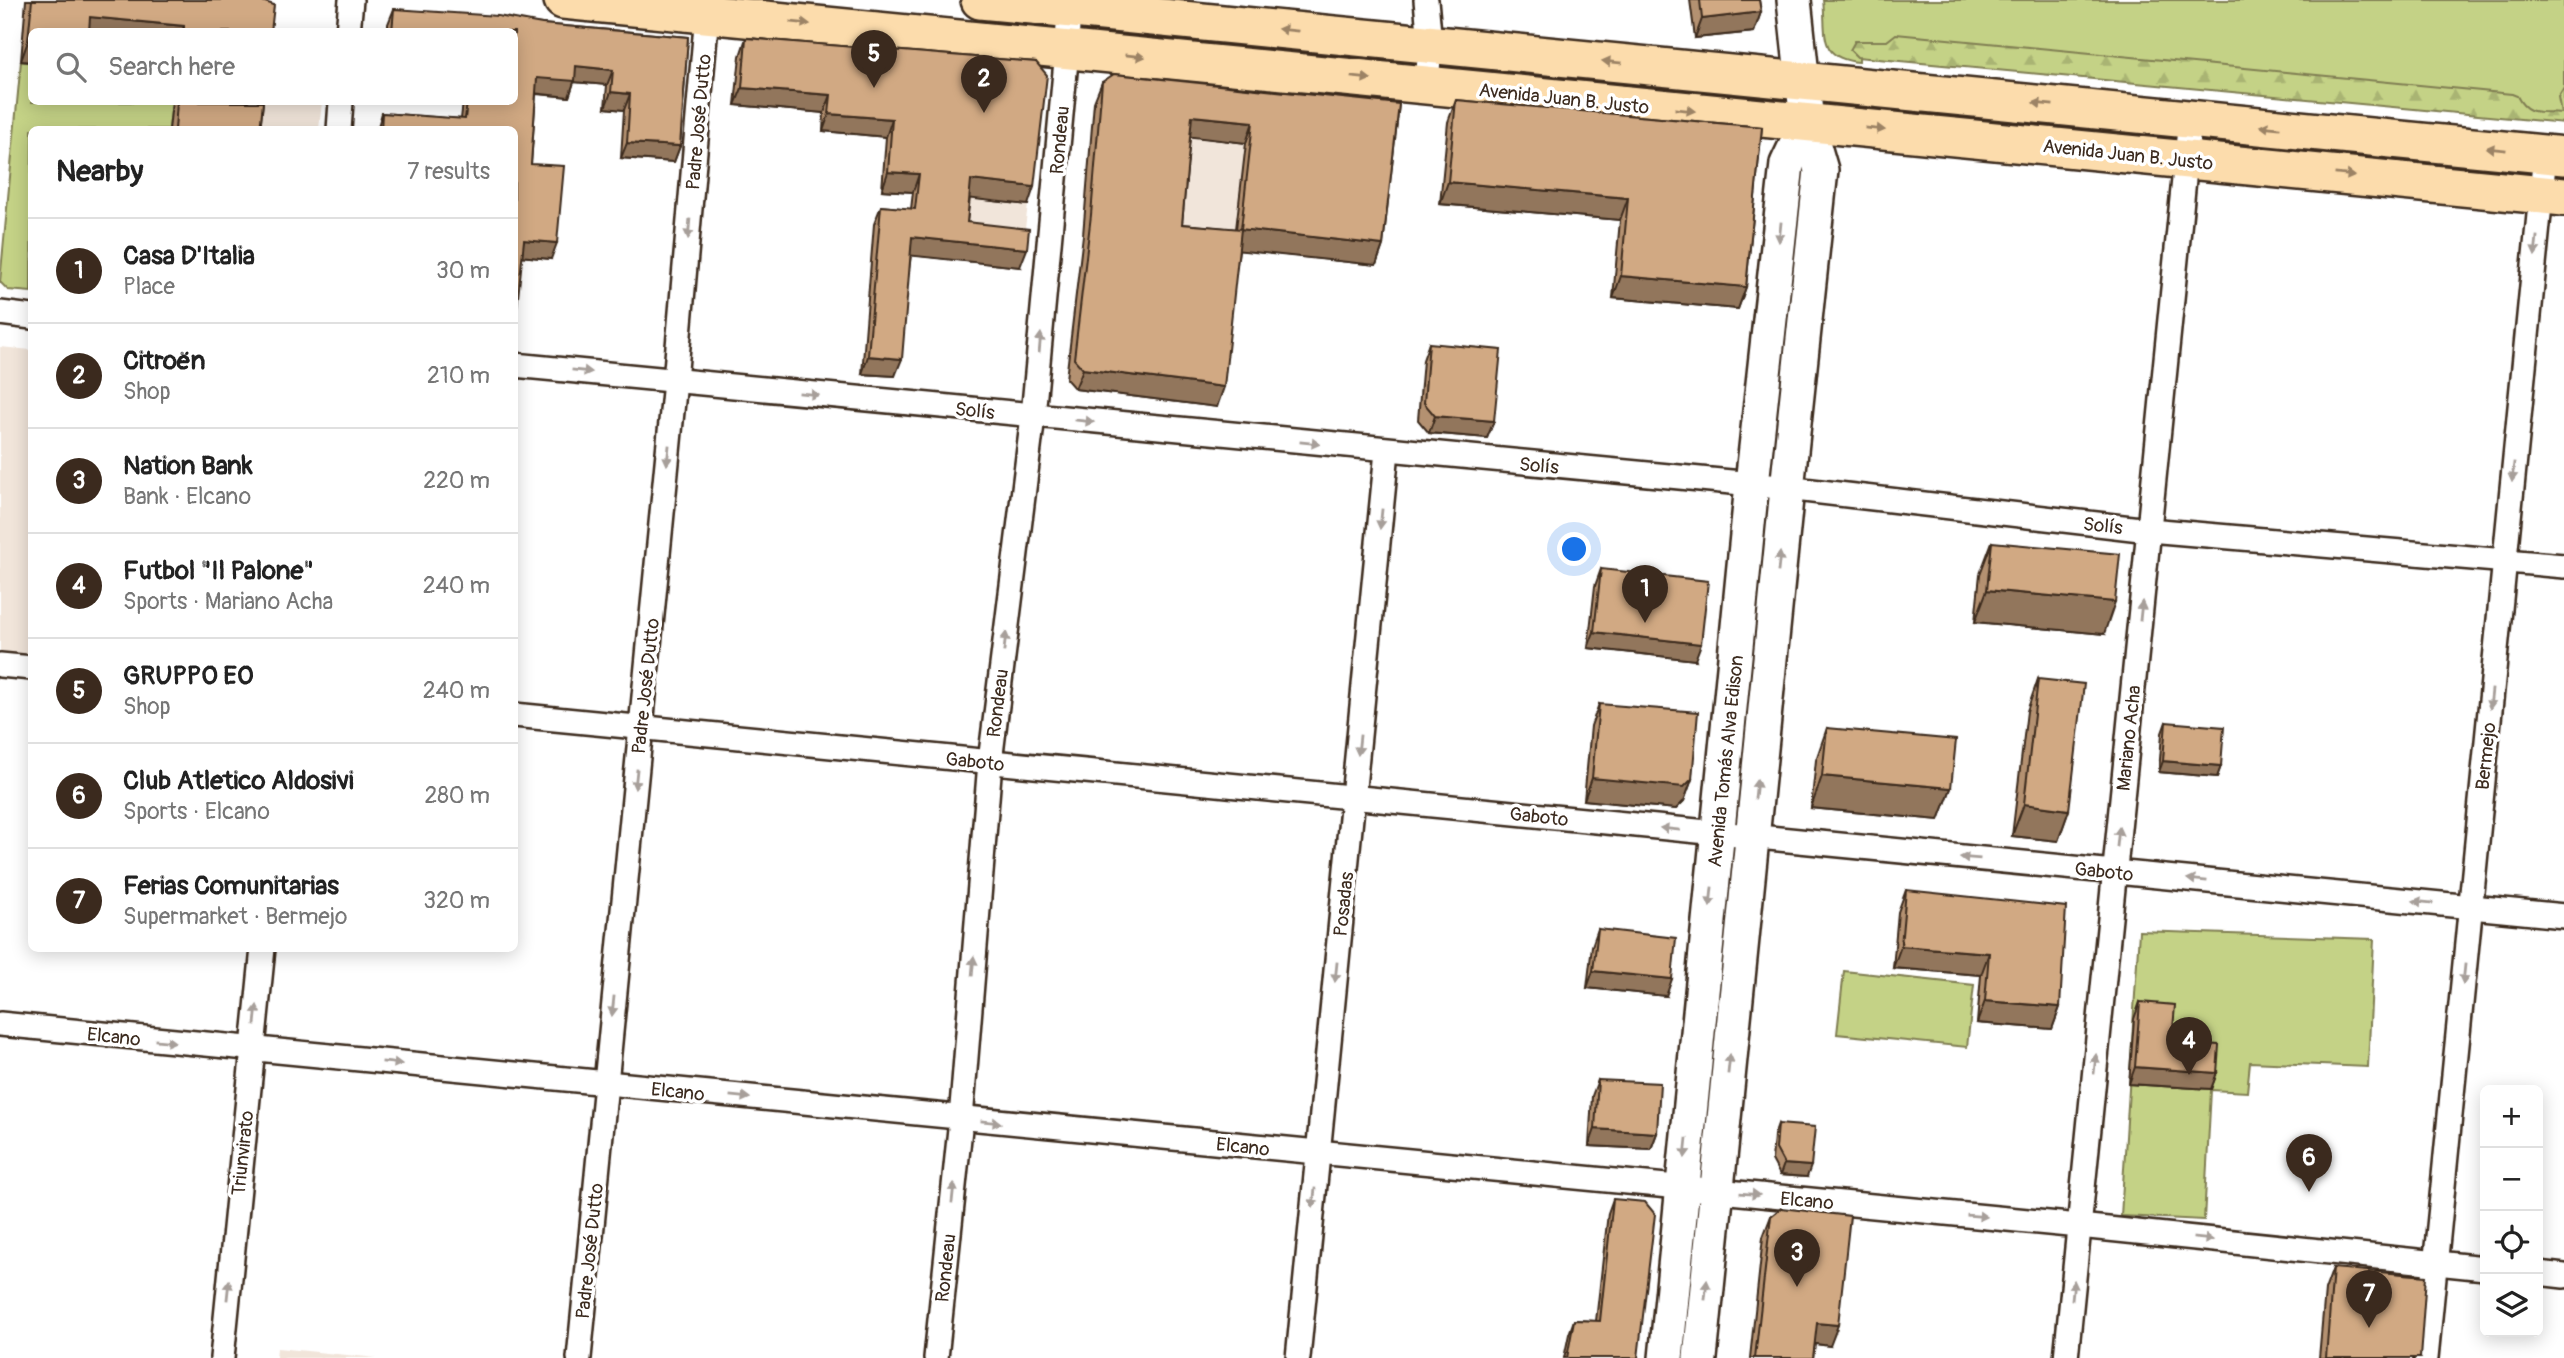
<!DOCTYPE html>
<html lang="en">
<head>
<meta charset="utf-8">
<style>
  :root { --surface:#fff; --page:#f6f6f6; --text:#222; --muted:#767676; --line:#e0e0e0; --accent:#3b2a1e }
  body { margin:0; font-family:Pangolin,sans-serif; background:var(--page); color:var(--text) }
  .controls { position:absolute; right:21px; bottom:21px; display:grid; overflow:hidden; border-radius:10px; box-shadow:0 4px 18px #0003 }
  .controls button { width:63px; height:63px; display:grid; place-items:center; padding:0; border:0; border-bottom:2px solid var(--line); background:var(--surface); color:var(--text); font:35px sans-serif }
  .you { position:absolute; left:1575px; top:550px; width:24px; height:24px; margin:-18px; border:5px solid #fff; border-radius:50%; background:#1a73e8; box-shadow:0 0 0 10px #1a73e833 }
  .badge { display:grid; place-items:center; width:46px; height:46px; border-radius:50%; background:var(--accent); color:#fff; font-size:23px; font-weight:700 }
  .pin { position:absolute; translate:-50% -58px; filter:drop-shadow(0 2px 4px #0008) }
  .pin::after { content:''; position:absolute; top:37px; width:24px; height:21px; background:inherit; clip-path:polygon(0 0,100% 0,50% 100%) }
  .list { margin:0; padding:0; list-style:none }
  h2 { display:flex; justify-content:space-between; align-items:center; height:91px; margin:0; padding:0 28px; font-size:30px }
  h2 small { font-size:23px; font-weight:400; color:var(--muted) }
  .list li { display:grid; grid-template-columns:46px 1fr auto; gap:21px; align-items:center; box-sizing:border-box; height:105px; padding:0 28px; border-top:2px solid var(--line) }
  .list b { display:block; font-size:26px; white-space:nowrap }
  .list p { margin:0; font-size:23px; white-space:nowrap; color:var(--muted) }
  .list em { font-size:23px; font-style:normal; color:var(--muted) }
  .icon { flex:none; width:38px; height:38px; fill:none; stroke:currentColor; stroke-width:2; stroke-linecap:round; stroke-linejoin:round }
  .map { position:relative; flex:none; width:2564px; height:1358px; overflow:hidden }
  .search { position:absolute; background:var(--surface); box-shadow:0 4px 18px #0003; left:28px; top:28px; width:490px; height:77px; display:flex; align-items:center; gap:18px; box-sizing:border-box; padding:0 24px; border-radius:10px; color:var(--muted); font-size:26px }
  .panel { position:absolute; background:var(--surface); box-shadow:0 4px 18px #0003; left:28px; top:126px; width:490px; height:826px; border-radius:10px }
  .map>svg:first-child { display:block }
  .built { fill:#f1e5da }
  .green { fill:#c4d286; stroke:#807e52; stroke-width:2 }
  .forest { fill:url(#forest-firs); stroke:#807e52; stroke-width:2 }
  .lines { fill:none; stroke-linecap:round; stroke-linejoin:round }
  .street-casing { stroke:#3b2a1e; stroke-width:28 }
  .secondary-casing { stroke:#3b2a1e; stroke-width:38 }
  .primary-casing { stroke:#3b2a1e; stroke-width:42 }
  .street { stroke:#fff; stroke-width:23 }
  .secondary { stroke:#fff; stroke-width:33 }
  .primary { stroke:#fcdcac; stroke-width:37 }
  .wall { fill:#b49171; stroke:#3b2a1e; stroke-width:2; fill-rule:evenodd }
  .shaded-wall { fill:#92765c; stroke:#3b2a1e; stroke-width:2 }
  .building { fill:#d1a983; stroke:#3b2a1e; stroke-width:2; fill-rule:evenodd }
  .oneway { fill:#9c8365 }
  .oneway2 { fill:#a79f9a }
  .labels { text-anchor:middle; stroke-width:7; stroke-linejoin:round; paint-order:stroke }
  .street-label { font-size:19px; fill:#3b2a1e; stroke:#fff }
</style>
</head>
<body>
<div class="map">
<svg width="2564" height="1358" viewBox="0 0 2564 1358">
  <defs>
    <pattern id="forest-firs" width="22" height="20" patternUnits="userSpaceOnUse" patternTransform="scale(1.75)"><rect width="22" height="20" fill="#c4d286"/><path d="M5 1l3.5 6h-7zM16 11l3.5 6h-7z" fill="#a9b473"/></pattern>
  </defs>
  <rect width="100%" height="100%" fill="#fff"/>
  <filter id="ink" filterUnits="userSpaceOnUse"><feTurbulence type="fractalNoise" baseFrequency=".0143" numOctaves="2"/><feDisplacementMap in="SourceGraphic" scale="14" xChannelSelector="R" yChannelSelector="G"/><feConvolveMatrix kernelMatrix="1 2 1 2 8 2 1 2 1" color-interpolation-filters="sRGB"/></filter>
  <g filter="url(#ink)">
    <!-- built -->
    <g class="built">
      <path d="M258,102h64l-3,27 -64,1z"/>
      <path d="M1092,125l154,17 -12,108 -151,-15z"/>
      <path d="M913,192l115,13 -8,62z"/>
      <path d="M0,347l31,3v305l-31,-3z"/>
      <path d="M277,1348l100,10h-101z"/>
    </g>
    <!-- green -->
    <g class="green">
      <path d="M1823,0h741v119l-705,-66v9c-42,-4 -32,-28 -36,-62z"/>
      <path d="M21,61l10,1 1,40h140l-3,27 -137,1 -1,162 -23,-2 -8,-8z"/>
      <path d="M2139,931l235,8 -6,128 -118,-5 -3,30 -36,-2 -7,130 -83,-4z"/>
      <path d="M1844,971l130,14 -7,62 -130,-13z"/>
    </g>
    <!-- forest -->
    <path class="forest" d="M1896,34l616,60 5,2c10,20 22,15 44,17l-3,-16 6,-10v36l-707,-66 -7,-7 5,-9h32z"/>
    <g class="lines">
      <defs>
        <g id="street">
          <path d="M1426,0l4,44 -3,41"/>
          <path d="M348,32l3,-32"/>
          <path d="M339,130l2,-28"/>
          <path d="M0,313l32,4"/>
          <path d="M514,365l1238,119 397,46 415,36"/>
          <path d="M0,665l32,3"/>
          <path d="M514,715l2050,201"/>
          <path d="M0,1024l2079,202 406,42"/>
          <path d="M2538,1273l26,3"/>
          <path d="M222,1358l41,-410"/>
          <path d="M579,1358l96,-977 33,-379"/>
          <path d="M936,1358l25,-239 29,-357 43,-346 34,-366 2,-50"/>
          <path d="M1298,1358l89,-907"/>
          <path d="M2066,1358l124,-1239"/>
          <path d="M2426,1358l119,-1204"/>
        </g>
        <g id="secondary">
          <path d="M1666,1358l86,-874 35,-320 20,-42"/>
          <path d="M1700,1358l87,-869 34,-319 -14,-48 -13,-122"/>
        </g>
        <g id="primary">
          <path d="M563,0l2001,197"/>
          <path d="M980,0l1584,156"/>
        </g>
      </defs>
      <!-- street casing -->
      <use href="#street" class="street-casing"/>
      <!-- secondary casing -->
      <use href="#secondary" class="secondary-casing"/>
      <!-- primary casing -->
      <use href="#primary" class="primary-casing"/>
      <!-- street -->
      <use href="#street" class="street"/>
      <!-- secondary -->
      <use href="#secondary" class="secondary"/>
      <!-- primary -->
      <use href="#primary" class="primary"/>
    </g>
    <!-- wall -->
    <g class="wall">
      <path d="M26,0h233l12,32h-239v30l-11,-1z"/>
      <path d="M1690,0h69l2,12 -7,20 -59,6z"/>
      <path d="M394,9l148,15 146,13 -8,109 -6,16 -53,-4 3,-48 -19,-2 2,-23 -33,-3 -5,15 -33,-3 -5,70 20,95 -28,-3 -9,-126h-137l5,-17 79,6 2,-17h51v-70h-126v-8z"/>
      <path d="M746,38l290,24 -8,143 -58,-7 -3,24 53,45 -109,-12 -16,121 -33,-2 12,-150 7,-18 30,3 2,-17 -31,-2 4,-53 -63,-6 1,-18 -89,-8 5,-49z"/>
      <path d="M1102,82l297,22 -16,141 -7,20 -137,-15 -22,157 -142,-18 -9,-10 17,-144 11,-133zM1190,136l56,7 -10,86 -54,-5z"/>
      <path d="M1456,100l306,27 -16,160 -8,22 -125,-11 7,-78 -180,-16 8,-82z"/>
      <path d="M172,102h91l-3,28h-91z"/>
      <path d="M1429,343l65,78 -7,17 -58,-5 -11,-13 5,-60z"/>
      <path d="M1992,542l112,92 -129,-12 5,-48z"/>
      <path d="M1601,569l94,91 -107,-12 7,-62z"/>
      <path d="M2038,679l31,131 -11,31 -46,-5 15,-125z"/>
      <path d="M1599,704l93,75 -8,22 -8,8 -92,-9 7,-74z"/>
      <path d="M2166,722l55,44 -4,11 -58,-5 3,-39z"/>
      <path d="M1827,728l124,60 -12,32 -128,-12 5,-48z"/>
      <path d="M1906,890l154,117 -8,22 -75,-6 4,-48 -88,-7 5,-56z"/>
      <path d="M1598,929l68,67 -79,-8 5,-42z"/>
      <path d="M2140,1002l32,40 45,31 -6,16 -82,-5 5,-65z"/>
      <path d="M1598,1080l59,53 -6,16 -62,-3 3,-50z"/>
      <path d="M1778,1124l29,53 -27,-2 -8,-15 2,-25z"/>
      <path d="M1613,1199l25,159h-74l5,-24 5,-14 22,1 12,-108z"/>
      <path d="M1771,1216l59,130 -15,-2 -2,14h-63l13,-121z"/>
      <path d="M2333,1268l87,90h-101l6,-68z"/>
    </g>
    <!-- shaded-wall -->
    <g class="shaded-wall">
      <path d="M1761,12l-7,20 -59,6 7,-19z"/>
      <path d="M90,17l94,9 -2,6h-97z"/>
      <path d="M28,41h4v21l-11,-1z"/>
      <path d="M576,66l37,4 -6,15 -33,-3 -5,15 -37,-4 5,-15z"/>
      <path d="M742,88l89,7 -7,18 -89,-8z"/>
      <path d="M611,92l19,2 -6,16 -19,-2z"/>
      <path d="M829,114l63,5 -6,18 -63,-6z"/>
      <path d="M1192,116l61,6 -7,21 -62,-7z"/>
      <path d="M627,143l53,3 -6,16 -53,-4z"/>
      <path d="M888,172l31,2 -6,18 -31,-2z"/>
      <path d="M971,180l63,7 -6,18 -63,-7z"/>
      <path d="M1448,182l180,16 -8,22 -180,-16z"/>
      <path d="M1241,229l142,16 -7,20 -142,-15z"/>
      <path d="M912,237l115,12 -7,18 -114,-12z"/>
      <path d="M524,240l33,3 -6,16 -32,-3z"/>
      <path d="M1621,276l125,11 -8,22 -125,-11z"/>
      <path d="M868,356l34,3 -7,17 -33,-2z"/>
      <path d="M1083,369l141,18 -7,20 -142,-18z"/>
      <path d="M1435,416l59,5 -7,17 -58,-5z"/>
      <path d="M1987,590l128,12 -11,32 -129,-12z"/>
      <path d="M1594,632l107,12 -6,16 -107,-12z"/>
      <path d="M2163,761l58,5 -4,11 -58,-5z"/>
      <path d="M1822,776l129,12 -12,32 -128,-12z"/>
      <path d="M1592,778l100,1 -8,22 -8,8 -92,-9z"/>
      <path d="M2024,804l45,6 -11,31 -46,-5z"/>
      <path d="M1901,946l88,7 -8,22 -88,-7z"/>
      <path d="M1593,971l79,8 -6,17 -79,-8z"/>
      <path d="M1985,1001l75,6 -8,22 -75,-6z"/>
      <path d="M2135,1067l82,6 -6,16 -82,-5z"/>
      <path d="M1595,1129l62,4 -6,16 -62,-3z"/>
      <path d="M1784,1164l27,2 -4,11 -27,-2z"/>
      <path d="M1817,1323l21,2 -8,21 -21,-3z"/>
    </g>
    <!-- building -->
    <g class="building">
      <path d="M32,0h227l15,5 -3,27h-87v-6l-94,-9 -1,15h-57v9h-4z"/>
      <path d="M1700,0h59l2,12 -59,7z"/>
      <path d="M394,9l104,7 44,8 146,13 -8,109 -53,-3 3,-49 -19,-2 2,-22 -37,-4 -1,15 -38,-3 -6,86 33,2 -7,77 -33,-3 -8,77 -2,-1v-186h-133l1,-17 83,6 2,-17h47v-70h-122z"/>
      <path d="M746,38l290,24 11,13 -13,112 -63,-7 -4,42 62,7 -2,20 -115,-12 -10,122 -34,-3 13,-150 34,3 4,-35 -31,-2 4,-53 -63,-5 2,-19 -89,-7z"/>
      <path d="M1114,74l285,30 -16,141 -142,-16 -17,158 -141,-18 -9,-10 17,-144 11,-133zM1192,116l61,6 -12,107 -59,-5z"/>
      <path d="M1456,100l306,27 -16,160 -125,-11 7,-78 -180,-16z"/>
      <path d="M177,102h86l-3,28h-85z"/>
      <path d="M1429,343l72,7 -7,71 -59,-5 -11,-13z"/>
      <path d="M1992,542l128,12 -5,48 -128,-12z"/>
      <path d="M1601,569l107,12 -7,63 -107,-12z"/>
      <path d="M2038,679l46,5 -15,126 -45,-6z"/>
      <path d="M1599,704l99,8 -6,67 -8,8 -92,-9z"/>
      <path d="M2166,722l58,5 -3,39 -58,-5z"/>
      <path d="M1827,728l129,12 -5,48 -129,-12z"/>
      <path d="M1906,890l160,17 -6,100 -75,-6 4,-48 -88,-7z"/>
      <path d="M1598,929l78,9 -4,41 -79,-8z"/>
      <path d="M2140,1002l35,3 -3,37 47,3 -2,28 -82,-6z"/>
      <path d="M1598,1080l62,3 -3,50 -62,-4z"/>
      <path d="M1778,1124l37,3 -4,39 -27,-2 -8,-15z"/>
      <path d="M1613,1199l32,3 10,12 -17,144h-71l7,-38 26,1z"/>
      <path d="M1781,1208l69,8 -12,109 -21,-2 -4,35h-58l16,-142z"/>
      <path d="M2333,1268l93,8 -6,82h-94z"/>
    </g>
    <!-- one-way arrows -->
    <defs><path id="oneway-solid" d="M-6-.8H1V-3.2L6.5 0L1 3.2V.8H-6Z" transform="scale(1.75)"/></defs>
    <g class="oneway">
      <use href="#oneway-solid" transform="translate(800 23) rotate(6)"/>
      <use href="#oneway-solid" transform="translate(1288 30) rotate(-174)"/>
      <use href="#oneway-solid" transform="translate(1135 56) rotate(6)"/>
      <use href="#oneway-solid" transform="translate(1612 62) rotate(-174)"/>
      <use href="#oneway-solid" transform="translate(1361 78) rotate(6)"/>
      <use href="#oneway-solid" transform="translate(2043 104) rotate(-174)"/>
      <use href="#oneway-solid" transform="translate(1685 110) rotate(6)"/>
      <use href="#oneway-solid" transform="translate(2270 127) rotate(-174)"/>
      <use href="#oneway-solid" transform="translate(1875 129) rotate(6)"/>
      <use href="#oneway-solid" transform="translate(2496 149) rotate(-174)"/>
      <use href="#oneway-solid" transform="translate(2345 175) rotate(6)"/>
    </g>
    <g class="oneway2">
      <use href="#oneway-solid" transform="translate(689 229) rotate(95)"/>
      <use href="#oneway-solid" transform="translate(1780 232) rotate(96)"/>
      <use href="#oneway-solid" transform="translate(2536 246) rotate(96)"/>
      <use href="#oneway-solid" transform="translate(1040 343) rotate(-85)"/>
      <use href="#oneway-solid" transform="translate(582 371) rotate(6)"/>
      <use href="#oneway-solid" transform="translate(809 394) rotate(6)"/>
      <use href="#oneway-solid" transform="translate(1084 421) rotate(6)"/>
      <use href="#oneway-solid" transform="translate(1310 443) rotate(6)"/>
      <use href="#oneway-solid" transform="translate(668 455) rotate(96)"/>
      <use href="#oneway-solid" transform="translate(2513 472) rotate(96)"/>
      <use href="#oneway-solid" transform="translate(1381 519) rotate(96)"/>
      <use href="#oneway-solid" transform="translate(1779 562) rotate(-84)"/>
      <use href="#oneway-solid" transform="translate(2141 611) rotate(-84)"/>
      <use href="#oneway-solid" transform="translate(1005 642) rotate(-83)"/>
      <use href="#oneway-solid" transform="translate(2491 699) rotate(96)"/>
      <use href="#oneway-solid" transform="translate(1359 745) rotate(96)"/>
      <use href="#oneway-solid" transform="translate(636 779) rotate(96)"/>
      <use href="#oneway-solid" transform="translate(1756 789) rotate(-84)"/>
      <use href="#oneway-solid" transform="translate(1670 829) rotate(-174)"/>
      <use href="#oneway-solid" transform="translate(2118 837) rotate(-84)"/>
      <use href="#oneway-solid" transform="translate(1970 858) rotate(-175)"/>
      <use href="#oneway-solid" transform="translate(2197 880) rotate(-174)"/>
      <use href="#oneway-solid" transform="translate(1711 897) rotate(96)"/>
      <use href="#oneway-solid" transform="translate(2423 902) rotate(-174)"/>
      <use href="#oneway-solid" transform="translate(973 966) rotate(-85)"/>
      <use href="#oneway-solid" transform="translate(1336 972) rotate(96)"/>
      <use href="#oneway-solid" transform="translate(2464 974) rotate(96)"/>
      <use href="#oneway-solid" transform="translate(613 1006) rotate(96)"/>
      <use href="#oneway-solid" transform="translate(256 1015) rotate(-84)"/>
      <use href="#oneway-solid" transform="translate(165 1041) rotate(6)"/>
      <use href="#oneway-solid" transform="translate(392 1063) rotate(6)"/>
      <use href="#oneway-solid" transform="translate(1729 1064) rotate(-84)"/>
      <use href="#oneway-solid" transform="translate(2095 1064) rotate(-84)"/>
      <use href="#oneway-solid" transform="translate(740 1097) rotate(6)"/>
      <use href="#oneway-solid" transform="translate(991 1122) rotate(6)"/>
      <use href="#oneway-solid" transform="translate(1686 1148) rotate(96)"/>
      <use href="#oneway-solid" transform="translate(953 1193) rotate(-84)"/>
      <use href="#oneway-solid" transform="translate(1750 1194) rotate(5)"/>
      <use href="#oneway-solid" transform="translate(1314 1198) rotate(96)"/>
      <use href="#oneway-solid" transform="translate(1977 1216) rotate(5)"/>
      <use href="#oneway-solid" transform="translate(2203 1239) rotate(6)"/>
      <use href="#oneway-solid" transform="translate(228 1290) rotate(-84)"/>
      <use href="#oneway-solid" transform="translate(1706 1290) rotate(-84)"/>
      <use href="#oneway-solid" transform="translate(2073 1290) rotate(-84)"/>
    </g>
  </g>
  <g class="labels">
    <!-- street labels -->
    <g class="street-label">
      <text transform="translate(1564 98) rotate(6)" y="7">Avenida Juan B. Justo</text>
      <text transform="translate(698 122) rotate(-85)" y="7">Padre José Dutto</text>
      <text transform="translate(1059 140) rotate(-85)" y="7">Rondeau</text>
      <text transform="translate(2128 154) rotate(6)" y="7">Avenida Juan B. Justo</text>
      <text transform="translate(975 410) rotate(6)" y="7">Solís</text>
      <text transform="translate(1539 465) rotate(5)" y="7">Solís</text>
      <text transform="translate(2103 525) rotate(6)" y="7">Solís</text>
      <text transform="translate(645 686) rotate(-84)" y="7">Padre José Dutto</text>
      <text transform="translate(997 703) rotate(-83)" y="7">Rondeau</text>
      <text transform="translate(2128 738) rotate(-84)" y="7">Mariano Acha</text>
      <text transform="translate(2485 756) rotate(-84)" y="7">Bermejo</text>
      <text transform="translate(975 761) rotate(6)" y="7">Gaboto</text>
      <text transform="translate(1725 761) rotate(-84)" y="7">Avenida Tomás Alva Edison</text>
      <text transform="translate(1539 816) rotate(6)" y="7">Gaboto</text>
      <text transform="translate(2104 871) rotate(6)" y="7">Gaboto</text>
      <text transform="translate(1343 904) rotate(-84)" y="7">Posadas</text>
      <text transform="translate(114 1036) rotate(6)" y="7">Elcano</text>
      <text transform="translate(678 1091) rotate(6)" y="7">Elcano</text>
      <text transform="translate(1243 1146) rotate(6)" y="7">Elcano</text>
      <text transform="translate(242 1153) rotate(-84)" y="7">Triunvirato</text>
      <text transform="translate(1807 1200) rotate(5)" y="7">Elcano</text>
      <text transform="translate(589 1251) rotate(-84)" y="7">Padre José Dutto</text>
      <text transform="translate(945 1268) rotate(-84)" y="7">Rondeau</text>
    </g>
  </g>
</svg>
<div class="controls">
<button>+</button>
<button>−</button>
<button><svg class="icon" aria-label="locate" viewBox="0 0 24 24"><circle cx="12" cy="12" r="6"/><path d="M12 2v4M12 18v4M2 12h4M18 12h4"/></svg></button>
<button><svg class="icon" aria-label="layers" viewBox="0 0 24 24"><path d="M12 4l9 5-9 5-9-5zM3 14l9 5 9-5"/></svg></button>
</div>
<div class="you"></div>
<div class="pin badge" style="left:1645px;top:623px">1</div>
<div class="pin badge" style="left:984px;top:113px">2</div>
<div class="pin badge" style="left:1797px;top:1287px">3</div>
<div class="pin badge" style="left:2189px;top:1075px">4</div>
<div class="pin badge" style="left:874px;top:88px">5</div>
<div class="pin badge" style="left:2309px;top:1192px">6</div>
<div class="pin badge" style="left:2369px;top:1328px">7</div>
<div class="search"><svg class="icon" aria-label="search" viewBox="0 0 24 24"><circle cx="10" cy="10" r="6"/><path d="M15 15l6 6"/></svg>Search here</div>
<section class="panel">
<h2>Nearby<small>7 results</small></h2>
<ul class="list">
<li><span class="badge">1</span><div><b>Casa D'Italia</b><p>Place</p></div><em>30 m</em></li>
<li><span class="badge">2</span><div><b>Citroën</b><p>Shop</p></div><em>210 m</em></li>
<li><span class="badge">3</span><div><b>Nation Bank</b><p>Bank · Elcano</p></div><em>220 m</em></li>
<li><span class="badge">4</span><div><b>Futbol &quot;Il Palone&quot;</b><p>Sports · Mariano Acha</p></div><em>240 m</em></li>
<li><span class="badge">5</span><div><b>GRUPPO EO</b><p>Shop</p></div><em>240 m</em></li>
<li><span class="badge">6</span><div><b>Club Atletico Aldosivi</b><p>Sports · Elcano</p></div><em>280 m</em></li>
<li><span class="badge">7</span><div><b>Ferias Comunitarias</b><p>Supermarket · Bermejo</p></div><em>320 m</em></li>
</ul>
</section>
</div>
</body>
</html>
